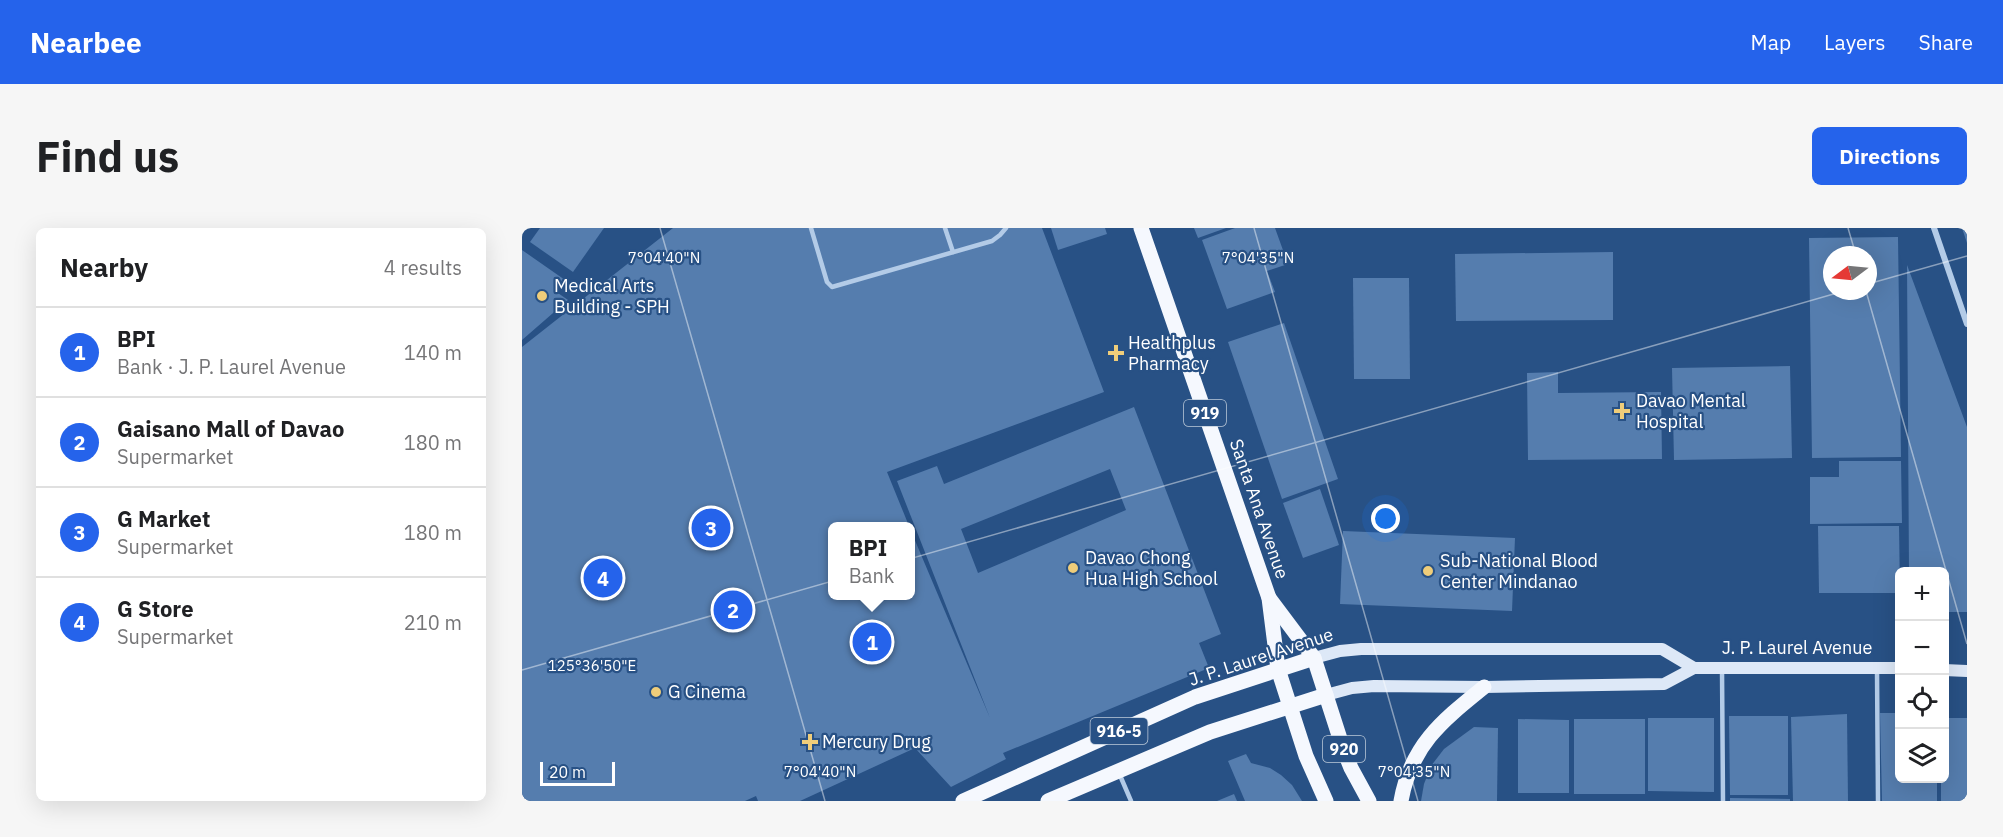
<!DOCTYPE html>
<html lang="en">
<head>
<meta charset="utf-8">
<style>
  :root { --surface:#fff; --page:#f6f6f6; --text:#202124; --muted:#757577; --line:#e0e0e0; --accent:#2563eb }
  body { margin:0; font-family:"IBM Plex Sans",sans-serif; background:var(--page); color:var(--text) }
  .controls { position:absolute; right:18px; bottom:18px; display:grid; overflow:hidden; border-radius:9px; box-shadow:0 6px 24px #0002 }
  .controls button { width:54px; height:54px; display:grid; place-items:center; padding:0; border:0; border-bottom:2px solid var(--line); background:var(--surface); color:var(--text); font:30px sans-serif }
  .compass { position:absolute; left:1301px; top:18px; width:54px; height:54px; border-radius:50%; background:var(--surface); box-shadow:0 6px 24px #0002; rotate:254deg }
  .scale { position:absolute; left:18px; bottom:15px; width:75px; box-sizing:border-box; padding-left:6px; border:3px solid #fff; border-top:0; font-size:16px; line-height:21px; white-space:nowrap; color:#fff; -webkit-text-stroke:4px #285185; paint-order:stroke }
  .you { position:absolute; left:864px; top:291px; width:21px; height:21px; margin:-15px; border:4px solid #fff; border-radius:50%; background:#1a73e8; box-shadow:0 0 0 9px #1a73e833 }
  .badge { display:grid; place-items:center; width:39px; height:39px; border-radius:50%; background:var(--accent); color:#fff; font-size:20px; font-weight:700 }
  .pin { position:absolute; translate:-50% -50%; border:3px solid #fff; box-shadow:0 2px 6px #0006 }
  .popup { position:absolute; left:306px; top:294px; width:87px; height:78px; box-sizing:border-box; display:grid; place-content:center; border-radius:9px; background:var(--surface); filter:drop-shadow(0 2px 4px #0005); font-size:20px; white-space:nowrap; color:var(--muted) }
  .popup b { font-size:22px; color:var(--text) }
  .popup::after { content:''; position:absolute; left:50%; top:100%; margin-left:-12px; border:12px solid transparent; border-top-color:var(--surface) }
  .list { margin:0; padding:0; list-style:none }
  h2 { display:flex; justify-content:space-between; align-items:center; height:78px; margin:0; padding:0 24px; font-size:26px }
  h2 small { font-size:20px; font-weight:400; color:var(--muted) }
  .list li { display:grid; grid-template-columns:39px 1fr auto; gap:18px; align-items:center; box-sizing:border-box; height:90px; padding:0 24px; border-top:2px solid var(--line) }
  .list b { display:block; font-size:22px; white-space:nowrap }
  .list p { margin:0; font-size:20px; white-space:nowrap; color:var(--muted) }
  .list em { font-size:20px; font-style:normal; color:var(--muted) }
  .icon { flex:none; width:33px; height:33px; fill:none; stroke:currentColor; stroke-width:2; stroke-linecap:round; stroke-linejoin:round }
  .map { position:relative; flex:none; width:1445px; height:573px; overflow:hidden; border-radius:9px }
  header { display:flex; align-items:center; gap:36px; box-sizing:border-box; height:84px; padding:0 30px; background:var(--accent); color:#fff }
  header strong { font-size:28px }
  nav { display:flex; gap:33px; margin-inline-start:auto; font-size:21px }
  .intro { display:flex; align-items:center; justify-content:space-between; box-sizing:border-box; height:144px; padding:0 36px }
  h1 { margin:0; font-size:42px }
  .button { padding:15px 27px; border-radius:9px; background:var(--accent); color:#fff; font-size:21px; font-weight:700 }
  main { display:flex; gap:36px; padding:0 36px }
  aside { flex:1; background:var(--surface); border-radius:9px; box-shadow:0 6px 24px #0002 }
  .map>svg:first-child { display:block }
  .building { fill:#557dae; fill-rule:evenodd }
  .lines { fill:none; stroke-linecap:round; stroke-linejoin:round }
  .lane { stroke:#b3cbe7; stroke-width:4.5 }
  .street { stroke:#b3cbe7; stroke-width:6 }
  .secondary { stroke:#dde8f7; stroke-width:12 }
  .primary { stroke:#f5f8fe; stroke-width:15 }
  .ticks { fill:none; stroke:#fff; stroke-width:1.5; stroke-opacity:0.45 }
  .poi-dot { fill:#efcd7a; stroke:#285185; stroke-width:2 }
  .labels { text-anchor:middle; stroke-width:4.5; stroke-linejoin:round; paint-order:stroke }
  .shield { fill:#285185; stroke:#becbda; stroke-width:1.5 }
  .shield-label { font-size:16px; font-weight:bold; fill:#fff }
  .poi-label { font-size:18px; fill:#fff; stroke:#285185; text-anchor:start }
  .street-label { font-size:18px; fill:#fff; stroke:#285185 }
  .ticks-label { font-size:15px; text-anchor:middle; fill:#fff; stroke:#285185; stroke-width:4.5; stroke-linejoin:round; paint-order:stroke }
</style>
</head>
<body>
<header>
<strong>Nearbee</strong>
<nav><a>Map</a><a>Layers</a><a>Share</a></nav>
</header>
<div class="intro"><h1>Find us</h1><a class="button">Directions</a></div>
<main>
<aside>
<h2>Nearby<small>4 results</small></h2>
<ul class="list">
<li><span class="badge">1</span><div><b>BPI</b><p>Bank · J. P. Laurel Avenue</p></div><em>140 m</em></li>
<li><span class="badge">2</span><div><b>Gaisano Mall of Davao</b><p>Supermarket</p></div><em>180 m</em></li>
<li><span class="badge">3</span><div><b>G Market</b><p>Supermarket</p></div><em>180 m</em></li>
<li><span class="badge">4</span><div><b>G Store</b><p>Supermarket</p></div><em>210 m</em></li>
</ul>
</aside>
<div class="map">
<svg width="1445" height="573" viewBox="0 0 1445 573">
  <rect width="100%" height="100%" fill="#285185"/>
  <!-- building -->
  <g class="building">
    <path d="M18,0h64l-31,44 -43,-30z"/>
    <path d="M151,0h369l62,164 -217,80 22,54h-76v70h78v-65l79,187 -93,-237 40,-15 7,18 190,-77 87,227 -22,9 10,25 -206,85 3,6 -55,28 -36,-39 -115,53h-42l-2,-5 -11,5h-223v-454zM588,241l16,41 -148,63 -17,-44z"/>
    <path d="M529,0h54l2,6 -49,16z"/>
    <path d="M672,0h32l-28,10z"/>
    <path d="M713,0h40l13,36 -21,7 8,21 -48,17 -25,-69z"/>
    <path d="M1440,0h5v15z"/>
    <path d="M1376,9l3,220 -89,1 -3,-220zM1310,27h36v36h-36z"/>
    <path d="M0,22l43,30 -10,11 13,9 -46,40z"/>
    <path d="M1091,24v68l-157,1 -1,-67z"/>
    <path d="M1385,37l60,162v185h-23v-40h-35z"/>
    <path d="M831,50h56l1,101h-56z"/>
    <path d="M762,95l54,156 -56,20 -54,-157z"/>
    <path d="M1268,138l2,92 -118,2 -2,-92z"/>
    <path d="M1036,144v21l103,-1 1,67 -134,1 -1,-87z"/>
    <path d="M1317,233h62l1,62 -92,1v-47h29z"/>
    <path d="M798,261l19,56 -36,13 -20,-55z"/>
    <path d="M1296,298h81l1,67h-81z"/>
    <path d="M821,303l172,7 -3,73 -172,-7z"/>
    <path d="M1358,485h20v65h37v23h-55z"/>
    <path d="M1325,486l1,87h-55l-2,-84z"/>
    <path d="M1207,488h59v79h-58z"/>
    <path d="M1126,490h66v74l-66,-1z"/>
    <path d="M1422,490h23v83h-26v-23h3z"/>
    <path d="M996,491l51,1v73h-51z"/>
    <rect x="1052" y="491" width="71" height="75"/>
    <path d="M952,499l24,1 -1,73h-76l3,-17 7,-18 13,-17z"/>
    <path d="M724,526l5,9 19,5 11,7 11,10 10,16h-57l-17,-40z"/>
    <path d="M712,566l3,7h-20z"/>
    <path d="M1208,570l60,1v2h-60z"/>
  </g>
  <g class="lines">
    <!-- lane -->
    <g class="lane">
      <path d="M289,0l16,54 5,5 160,-46 8,-6 6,-7"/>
      <path d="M423,0l8,24"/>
      <path d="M1200,441l1,132"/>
      <path d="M1355,442l1,131"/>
      <path d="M597,545l12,28"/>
    </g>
    <!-- street -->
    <path class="street" d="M1412,0l33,96"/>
    <!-- secondary -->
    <g class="secondary">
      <path d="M792,430l26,-7 21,-2h301l32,19"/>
      <path d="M1422,442l23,1"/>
      <path d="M804,467l26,-7 22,-2 110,1 180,-3 30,-16h206"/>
    </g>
    <!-- primary -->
    <g class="primary">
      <path d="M619,0l128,370 9,71 28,87 20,45"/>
      <path d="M747,370l45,60 29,90 8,20 18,33"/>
      <path d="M441,573l232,-104 119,-39"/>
      <path d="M526,573l162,-69 116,-37"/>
      <path d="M879,573c10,-56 41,-80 83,-114"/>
    </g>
  </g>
  <!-- ticks -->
  <path class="ticks" d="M138,0l165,573M732,0l164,573M1326,0l8,27M1346,56l99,-28M1344,63l101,353M0,442l1322,-379"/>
  <!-- markers -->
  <g class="poi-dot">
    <circle cx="20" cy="68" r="6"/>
    <path d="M591 116h6v6h6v6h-6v6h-6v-6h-6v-6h6z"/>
    <path d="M1097 174h6v6h6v6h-6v6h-6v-6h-6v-6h6z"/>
    <circle cx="551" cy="340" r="6"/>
    <circle cx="906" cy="343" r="6"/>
    <circle cx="134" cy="464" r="6"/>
    <path d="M285 505h6v6h6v6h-6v6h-6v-6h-6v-6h6z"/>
  </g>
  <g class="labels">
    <!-- shield labels -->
    <g class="shield">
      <rect x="662" y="172" width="42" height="26" rx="4.5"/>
      <rect x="568.5" y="490" width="57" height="26" rx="4.5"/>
      <rect x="801" y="508" width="42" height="26" rx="4.5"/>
    </g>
    <g class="shield-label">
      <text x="683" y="191">919</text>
      <text x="597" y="509">916-5</text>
      <text x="822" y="527">920</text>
    </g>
    <!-- poi labels -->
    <g class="poi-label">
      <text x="32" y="64">Medical Arts<tspan x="32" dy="21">Building - SPH</tspan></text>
      <text x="606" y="121">Healthplus<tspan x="606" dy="21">Pharmacy</tspan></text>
      <text x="1114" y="179">Davao Mental<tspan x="1114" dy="21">Hospital</tspan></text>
      <text x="563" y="336">Davao Chong<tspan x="563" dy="21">Hua High School</tspan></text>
      <text x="918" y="339">Sub-National Blood<tspan x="918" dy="21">Center Mindanao</tspan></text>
      <text x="146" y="470">G Cinema</text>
      <text x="300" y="520">Mercury Drug</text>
    </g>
    <!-- street labels -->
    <g class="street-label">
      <text transform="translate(737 281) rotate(71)" y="6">Santa Ana Avenue</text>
      <text x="1275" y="426">J. P. Laurel Avenue</text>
      <text transform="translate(739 429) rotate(-18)" y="6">J. P. Laurel Avenue</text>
    </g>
  </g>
  <g class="ticks-label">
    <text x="142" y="35">7°04'40"N</text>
    <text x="736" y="35">7°04'35"N</text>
    <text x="70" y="443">125°36'50"E</text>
    <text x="298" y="549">7°04'40"N</text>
    <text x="892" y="549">7°04'35"N</text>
  </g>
</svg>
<div class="controls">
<button>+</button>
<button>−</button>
<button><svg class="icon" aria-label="locate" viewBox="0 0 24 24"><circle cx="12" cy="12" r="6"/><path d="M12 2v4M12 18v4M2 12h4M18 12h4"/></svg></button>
<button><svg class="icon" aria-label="layers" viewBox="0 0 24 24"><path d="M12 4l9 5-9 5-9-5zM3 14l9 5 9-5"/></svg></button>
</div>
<svg class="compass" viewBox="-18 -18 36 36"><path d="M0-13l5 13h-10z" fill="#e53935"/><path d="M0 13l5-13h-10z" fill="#757577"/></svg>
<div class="scale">20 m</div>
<div class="you"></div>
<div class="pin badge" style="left:350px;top:414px">1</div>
<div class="popup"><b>BPI</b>Bank</div>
<div class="pin badge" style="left:211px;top:382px">2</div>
<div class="pin badge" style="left:189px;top:300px">3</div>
<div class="pin badge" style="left:81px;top:350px">4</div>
</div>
</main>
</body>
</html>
